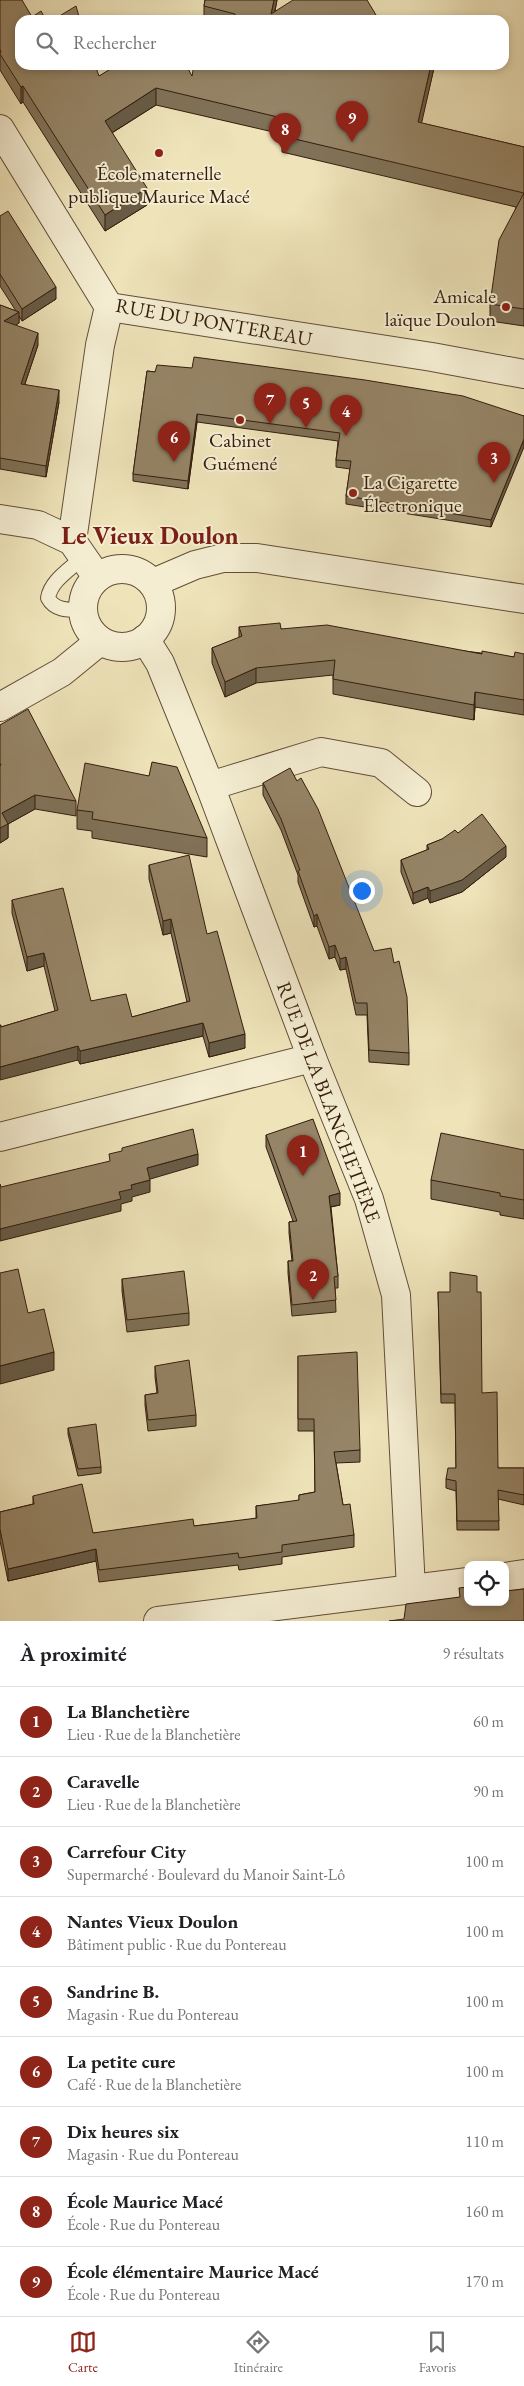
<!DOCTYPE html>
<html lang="fr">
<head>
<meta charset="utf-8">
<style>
  :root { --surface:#fff; --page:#f2f2f2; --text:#202124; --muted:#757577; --line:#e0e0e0; --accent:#8f2418 }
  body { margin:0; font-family:"EB Garamond",serif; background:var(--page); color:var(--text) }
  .controls { position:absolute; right:15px; bottom:15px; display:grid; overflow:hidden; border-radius:10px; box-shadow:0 2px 8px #0003 }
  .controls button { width:45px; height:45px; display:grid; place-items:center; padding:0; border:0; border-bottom:1px solid var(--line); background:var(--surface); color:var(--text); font:25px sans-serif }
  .you { position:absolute; left:361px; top:890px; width:18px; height:18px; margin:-12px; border:4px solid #fff; border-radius:50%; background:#1a73e8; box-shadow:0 0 0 8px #1a73e833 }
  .badge { display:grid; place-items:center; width:32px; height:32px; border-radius:50%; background:var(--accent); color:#fff; font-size:16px; font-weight:700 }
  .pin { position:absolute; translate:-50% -41px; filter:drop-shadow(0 1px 2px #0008) }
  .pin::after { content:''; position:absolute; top:26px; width:18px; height:15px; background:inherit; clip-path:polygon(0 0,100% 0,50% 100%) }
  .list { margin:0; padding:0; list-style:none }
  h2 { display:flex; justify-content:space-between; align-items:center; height:65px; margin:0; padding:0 20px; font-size:21px }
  h2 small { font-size:16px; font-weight:400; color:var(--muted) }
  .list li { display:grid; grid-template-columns:32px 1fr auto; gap:15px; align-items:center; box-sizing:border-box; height:70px; padding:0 20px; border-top:1px solid var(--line) }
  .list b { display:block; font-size:19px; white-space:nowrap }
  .list p { margin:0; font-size:16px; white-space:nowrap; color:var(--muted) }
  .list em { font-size:16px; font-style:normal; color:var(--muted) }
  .icon { flex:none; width:28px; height:28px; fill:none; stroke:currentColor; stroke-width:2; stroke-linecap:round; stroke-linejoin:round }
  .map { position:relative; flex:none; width:524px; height:1621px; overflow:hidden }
  .search { position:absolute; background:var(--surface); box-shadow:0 2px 8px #0003; left:15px; right:15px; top:15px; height:55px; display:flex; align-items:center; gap:12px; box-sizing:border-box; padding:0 18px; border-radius:15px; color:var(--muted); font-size:19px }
  .sheet { height:695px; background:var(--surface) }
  nav { display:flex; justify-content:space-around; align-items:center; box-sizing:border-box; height:70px; border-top:1px solid var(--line); background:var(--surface); font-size:14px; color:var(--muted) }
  nav a { display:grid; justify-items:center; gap:2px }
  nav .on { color:var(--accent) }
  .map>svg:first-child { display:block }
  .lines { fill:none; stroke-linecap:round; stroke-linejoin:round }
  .lane-casing { stroke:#624e38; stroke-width:16 }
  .street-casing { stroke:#624e38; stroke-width:30 }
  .lane { stroke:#f4edd2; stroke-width:14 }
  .street { stroke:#f4edd2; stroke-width:28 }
  .wall { fill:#807258; stroke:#341d0d }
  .shaded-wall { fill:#685c47; stroke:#341d0d }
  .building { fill:#958466; stroke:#341d0d }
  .poi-dot { fill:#8f2418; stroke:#f4edd2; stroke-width:2 }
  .labels { text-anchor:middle; stroke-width:4; stroke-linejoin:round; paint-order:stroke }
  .poi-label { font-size:20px; fill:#341d0d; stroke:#f4edd2 }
  .street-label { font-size:20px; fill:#341d0d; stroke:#f4edd2 }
  .district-label { font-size:25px; font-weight:bold; fill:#7a1f14; stroke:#f4edd2 }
</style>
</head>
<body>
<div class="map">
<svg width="524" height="1621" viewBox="0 0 524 1621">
  <rect width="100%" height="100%" fill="#eee3b9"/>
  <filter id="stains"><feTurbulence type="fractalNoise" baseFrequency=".004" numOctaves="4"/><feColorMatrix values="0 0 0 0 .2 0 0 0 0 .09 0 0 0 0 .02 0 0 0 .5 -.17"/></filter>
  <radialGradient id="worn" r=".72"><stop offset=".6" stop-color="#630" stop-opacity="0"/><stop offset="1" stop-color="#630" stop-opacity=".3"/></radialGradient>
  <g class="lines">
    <defs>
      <path id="lane" d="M82,610c-13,0 -27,1 -34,-12 3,-18 23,-29 35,-41"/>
      <g id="street">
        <path d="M0,129l109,178"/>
        <path d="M109,307l323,50 92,17"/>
        <path d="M0,519l38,6 34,16 25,36"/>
        <path d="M72,541l28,-196 9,-38"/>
        <circle cx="122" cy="608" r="39"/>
        <path d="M153,583l42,-18 28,-7h34l267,41"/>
        <path d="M145,639l15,24 50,123 102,272 57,141 27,96 15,294"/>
        <path d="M0,707l62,-35 38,-31"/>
        <path d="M210,786l111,-34 60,11 36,29"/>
        <path d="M0,1137l312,-79"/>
        <path d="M505,1577l19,-3"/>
        <path d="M158,1621l310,-39"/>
      </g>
    </defs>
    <!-- lane casing -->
    <use href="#lane" class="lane-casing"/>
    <!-- street casing -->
    <use href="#street" class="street-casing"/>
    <!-- lane -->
    <use href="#lane" class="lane"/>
    <!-- street -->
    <use href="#street" class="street"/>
  </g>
  <!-- wall -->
  <g class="wall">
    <path d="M0,0l32,17 14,3h-26l79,56h93l242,-11v3l-13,55 103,24v179l-34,-5v-17l26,-97 -234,-55v-18l-126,-29 -44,28 35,72 -42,26 -82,-129 -2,2 -21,-34z"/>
    <path d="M205,0h72l-2,11 104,9h-175v-14z"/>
    <path d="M0,216l56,83 -34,22 -3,-5v7l-4,2 23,20 -13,39 34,18 -13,75 -46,-8v-164l16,6 -16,-25z"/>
    <path d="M147,371l377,45 -33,111 -145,-23v-8l4,-27 -14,-2v-7l2,-19 -141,-19 -9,67 -55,-8v-7z"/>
    <path d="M239,627l42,2 233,28 10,-3v61l-49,-8 -1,13 -141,-26v-19l-77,8 -31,14 -13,-34v-15l27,-10z"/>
    <path d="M0,725l76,76v15l-41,-7 -27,15v14l-8,5z"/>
    <path d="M149,776l58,62v19l-115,-19v-7l-15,-2v-19z"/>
    <path d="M263,783l146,270v12l-40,-3 -2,-47h-11l-10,-46 -6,1 -5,-13 -6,2 -12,-33 -3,1 -16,-45v-7l-17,-45 -18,-35z"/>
    <path d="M458,833l48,24 -44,35 -32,11 -2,-5 -15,6 -12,-32v-12l26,-10v-5z"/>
    <path d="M149,865l58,69 38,114 -36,9 -6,-21 -123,28 -2,-4 -77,-33 54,-16 -11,-45 -17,5 -15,-58v-13l79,101 41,16 55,-15 -16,-69 -8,2 -14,-56z"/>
    <path d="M266,1135l74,70 -9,2 7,69v12h-3l1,24 -44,4 -4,-43v-12h4l-3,-28v-11l4,-1 -27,-74z"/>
    <path d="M524,1150v69l-24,-4v-3l-69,-13v-19z"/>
    <path d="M122,1279l67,34v12l-62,7 -5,-41z"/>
    <path d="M438,1292l44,101 16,75h26v37l-26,-6 1,31h-42l-1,-39 -10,-3v-9l10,-11 -1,-65h-14z"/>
    <path d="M298,1356l62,94v12l-24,1 7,42 11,30v12l-72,10v7l-43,6 -1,-5 -139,17 -3,-21 -88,20 -8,-40v-29l33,-8v-8l60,37 101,-7 62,-7v-13l43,-5v-6l16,-3 -1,-61h-16z"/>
    <path d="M155,1366l41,49v11l-48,5 -3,-26v-10l12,-2 -2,-16z"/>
    <path d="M68,1428l33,39v6l-23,3 -10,-42z"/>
  </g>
  <!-- shaded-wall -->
  <g class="shaded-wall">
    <path d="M274,0h3l-4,20 -2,-6z"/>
    <path d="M431,65h3v3l-16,71v-17z"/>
    <path d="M23,86v16l-2,2v-17z"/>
    <path d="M156,88v17l-51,32v-16z"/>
    <path d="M147,188v17l-42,26v-16z"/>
    <path d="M56,287v12l-34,22v-12z"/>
    <path d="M19,312v11l-15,10v-12z"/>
    <path d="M38,333v12l-17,50v-11z"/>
    <path d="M59,390v12l-13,75v-11z"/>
    <path d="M197,414v8l-9,67v-8z"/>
    <path d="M524,439v8l-33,80v-7z"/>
    <path d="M256,668v15l-31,14v-15z"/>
    <path d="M475,692v15l-1,13v-15z"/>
    <path d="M35,795v14l-27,15v14l-8,5v-15l2,-15z"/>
    <path d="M506,846v11l-44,35 -32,11v-12z"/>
    <path d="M428,887v11l-15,6v-11z"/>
    <path d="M317,914v12l-3,1v-11z"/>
    <path d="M171,919v14l-8,2v-14z"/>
    <path d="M335,945v12l-6,2v-12z"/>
    <path d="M44,953v13l-17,5v-14z"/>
    <path d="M346,957v12l-6,1v-11z"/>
    <path d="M203,1023v13l-123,28v-13z"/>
    <path d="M245,1034v14l-36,9v-14z"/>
    <path d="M78,1046v14l-78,20v-13z"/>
    <path d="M198,1154v11l-51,15v-12z"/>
    <path d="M150,1180v12l-18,5v4l-11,3v7l-121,30v-12l119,-37 12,-7z"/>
    <path d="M340,1193v12l-11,2v-11z"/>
    <path d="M54,1352v18l-54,14v-18z"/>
    <path d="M96,1549v12l-88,20v-12z"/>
  </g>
  <!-- building -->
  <g class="building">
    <path d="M0,0h22l10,17 9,-6 5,9h-26v45h75l4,11 18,-11h69l6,11 2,-11h237l-13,57 106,25v162l-34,-5 9,-64 25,-47 -242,-57 4,-17 -130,-31 -51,33 42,67 -42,27 -82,-129 -2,1 -21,-33 1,-2 -1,-3z"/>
    <path d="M205,0h69l-3,14 22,-14h74l12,20h-145l1,-6 -31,-8z"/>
    <path d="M76,6l4,14h-27z"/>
    <path d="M8,211l48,76 -34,22 -22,-35v-58z"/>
    <path d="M0,305l19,7 -15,9 34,12 -17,51 38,6 -13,76 -46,-8z"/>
    <path d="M194,357l171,23 98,16 61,20v23l-33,81 -145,-24 5,-35 -15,-1 4,-27 -143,-19 -9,67 -55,-7 14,-103 8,1 2,-7 35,3z"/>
    <path d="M280,623l1,6 46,-4 155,29v-3l32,6 1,-5 9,2v46l-49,-8 -1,13 -141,-26 2,-19 -79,8 -31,14 -13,-34 30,-12 -3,-9z"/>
    <path d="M28,709l48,92 -41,-6 -33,18 6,11 -8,4v-62l1,-1 -1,-2v-38z"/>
    <path d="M152,762l25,5 30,71 -115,-19 1,-7 -16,-2 8,-47 64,13z"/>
    <path d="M290,768l7,13 4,-3 17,31 56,142 17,-3 3,15 5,-2 8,36 2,56 -40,-3 -2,-47h-11l-10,-46 -6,2 -5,-14 -6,2 -12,-33 -3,2 -16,-45 2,-1 -19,-51 -18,-36z"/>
    <path d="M482,814l24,32 -44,34 -32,11 -2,-4 -15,6 -12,-33 28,-11 -2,-4 15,-6 13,-9 3,3z"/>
    <path d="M189,855l18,79 10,-3 28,103 -36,9 -6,-20 -123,28 -2,-5 -78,21v-42h1v2l57,-17 -14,-57 -17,4 -15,-57 51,-12 28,113 35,-7 6,23 58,-16 -19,-82 -8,2 -14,-56z"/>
    <path d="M313,1119l27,74 -11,3 9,80 -4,1 2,23 -44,5 -4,-44h5l-4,-39 8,-1 -31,-86z"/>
    <path d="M193,1129l5,25 -51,14 3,12 -19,5 1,4 -13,3 2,7 -121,30v-45l1,3 109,-26 -1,-7 13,-3v-3z"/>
    <path d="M441,1133l83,17v50l-24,-4v-3l-69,-13z"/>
    <path d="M18,1269l10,44 16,-4 10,43 -54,14v-93z"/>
    <path d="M184,1271l5,42 -62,7 -5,-41z"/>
    <path d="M450,1272l27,4v16h4l1,101 15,-1 1,76h26v27l-26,-5 1,31h-42l-1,-40 -10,-2 2,-11h8l-1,-74h-14l-3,-102h12z"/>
    <path d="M357,1352l3,98 -26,2 9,53 7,-1 4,31 -72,10v7l-43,6 -1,-5 -139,17 -3,-21 -88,20 -8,-40v-17l34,-8 -1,-8 49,-12 11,49 100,-14 1,7 63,-8 -1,-12 43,-6v-5l16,-3 -1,-73h-16v-63z"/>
    <path d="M189,1360l7,55 -48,5 -3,-25 13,-2 -3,-27z"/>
    <path d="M96,1424l5,43 -23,2 -10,-41z"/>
    <path d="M468,1587v15h37v-11l19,-2v32h-135l15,-2 2,-15 54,-7 -1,-9z"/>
  </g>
  <!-- markers -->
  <g class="poi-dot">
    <circle cx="159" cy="153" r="5"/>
    <circle cx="506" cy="307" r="5"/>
    <circle cx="240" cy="420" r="5"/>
    <circle cx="353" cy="493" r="5"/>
  </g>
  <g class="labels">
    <!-- poi labels -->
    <g class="poi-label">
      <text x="159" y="180">École maternelle<tspan x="159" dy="23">publique Maurice Macé</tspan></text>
      <text x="496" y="303" text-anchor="end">Amicale<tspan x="496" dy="23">laïque Doulon</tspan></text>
      <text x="240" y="447">Cabinet<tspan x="240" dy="23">Guémené</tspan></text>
      <text x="363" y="489" text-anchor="start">La Cigarette<tspan x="363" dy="23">Électronique</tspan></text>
    </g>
    <!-- street labels -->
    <g class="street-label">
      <text transform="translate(214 322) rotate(10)" y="7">RUE DU PONTEREAU</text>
      <text transform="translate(329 1102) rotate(69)" y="7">RUE DE LA BLANCHETIÈRE</text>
    </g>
    <!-- district labels -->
    <g class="district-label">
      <text x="150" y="544">Le Vieux Doulon</text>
    </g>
  </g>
  <rect width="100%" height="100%" filter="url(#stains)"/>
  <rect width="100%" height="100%" fill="url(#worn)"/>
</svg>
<div class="controls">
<button><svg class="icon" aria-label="locate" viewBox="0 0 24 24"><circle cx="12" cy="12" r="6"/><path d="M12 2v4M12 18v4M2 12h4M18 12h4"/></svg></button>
</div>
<div class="you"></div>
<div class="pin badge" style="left:303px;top:1176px">1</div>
<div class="pin badge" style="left:313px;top:1300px">2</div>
<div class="pin badge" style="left:494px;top:483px">3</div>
<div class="pin badge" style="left:346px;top:436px">4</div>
<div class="pin badge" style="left:306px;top:428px">5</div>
<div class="pin badge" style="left:174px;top:462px">6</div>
<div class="pin badge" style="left:270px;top:424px">7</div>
<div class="pin badge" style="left:285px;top:154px">8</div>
<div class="pin badge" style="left:352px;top:142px">9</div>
<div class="search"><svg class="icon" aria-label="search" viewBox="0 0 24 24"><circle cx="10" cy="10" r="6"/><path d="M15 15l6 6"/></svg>Rechercher</div>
</div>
<section class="sheet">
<h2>À proximité<small>9 résultats</small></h2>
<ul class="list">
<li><span class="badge">1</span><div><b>La Blanchetière</b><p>Lieu · Rue de la Blanchetière</p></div><em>60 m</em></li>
<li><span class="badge">2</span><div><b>Caravelle</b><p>Lieu · Rue de la Blanchetière</p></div><em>90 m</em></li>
<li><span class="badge">3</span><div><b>Carrefour City</b><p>Supermarché · Boulevard du Manoir Saint-Lô</p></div><em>100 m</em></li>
<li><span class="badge">4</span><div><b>Nantes Vieux Doulon</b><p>Bâtiment public · Rue du Pontereau</p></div><em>100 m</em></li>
<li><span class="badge">5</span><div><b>Sandrine B.</b><p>Magasin · Rue du Pontereau</p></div><em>100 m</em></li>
<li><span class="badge">6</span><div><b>La petite cure</b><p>Café · Rue de la Blanchetière</p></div><em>100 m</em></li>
<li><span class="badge">7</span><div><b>Dix heures six</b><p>Magasin · Rue du Pontereau</p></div><em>110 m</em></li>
<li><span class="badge">8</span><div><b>École Maurice Macé</b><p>École · Rue du Pontereau</p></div><em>160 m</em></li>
<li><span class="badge">9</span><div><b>École élémentaire Maurice Macé</b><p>École · Rue du Pontereau</p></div><em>170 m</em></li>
</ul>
</section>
<nav>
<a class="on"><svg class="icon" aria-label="map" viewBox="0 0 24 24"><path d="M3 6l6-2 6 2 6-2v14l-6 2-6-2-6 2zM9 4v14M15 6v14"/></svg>Carte</a>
<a><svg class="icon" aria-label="directions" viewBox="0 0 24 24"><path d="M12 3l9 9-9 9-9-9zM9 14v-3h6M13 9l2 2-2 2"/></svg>Itinéraire</a>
<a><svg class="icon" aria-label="saved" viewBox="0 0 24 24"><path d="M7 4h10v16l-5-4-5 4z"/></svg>Favoris</a>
</nav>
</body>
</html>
